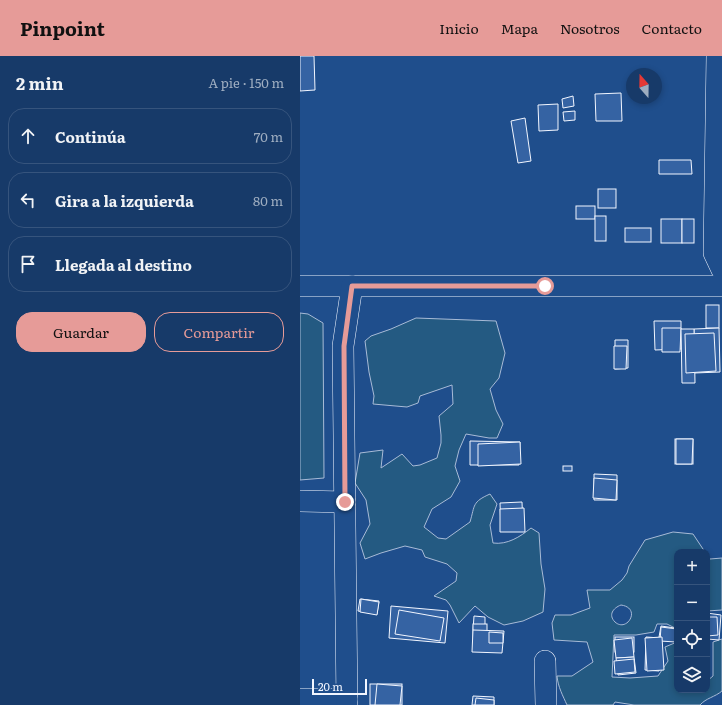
<!DOCTYPE html>
<html lang="es">
<head>
<meta charset="utf-8">
<style>
  :root { --surface:#173a69; --page:#20416f; --text:#f1f3f6; --muted:#9eadc0; --line:#36547d; --accent:#e69b98 }
  body { margin:0; font-family:Literata,serif; background:var(--page); color:var(--text) }
  .controls { position:absolute; right:12px; bottom:12px; display:grid; overflow:hidden; border-radius:8px; box-shadow:0 2px 6px #0003 }
  .controls button { width:36px; height:36px; display:grid; place-items:center; padding:0; border:0; border-bottom:1px solid var(--line); background:var(--surface); color:var(--text); font:20px sans-serif }
  .compass { position:absolute; left:326px; top:12px; width:36px; height:36px; border-radius:50%; background:var(--surface); box-shadow:0 2px 6px #0003; rotate:340deg }
  .scale { position:absolute; left:12px; bottom:10px; width:55px; box-sizing:border-box; padding-left:4px; border:2px solid #f2f6ff; border-top:0; font-size:11px; line-height:14px; white-space:nowrap; color:#f2f6ff; -webkit-text-stroke:3px #1f4e8c; paint-order:stroke }
  .stop { position:absolute; width:12px; height:12px; margin:-9px; border:3px solid #e69b98; border-radius:50%; background:#fff }
  .stop.end { background:#e69b98; border-color:#fff; box-shadow:0 1px 4px #0008 }
  .list { margin:0; padding:0; list-style:none }
  h2 { display:flex; justify-content:space-between; align-items:center; height:52px; margin:0; padding:0 16px; font-size:17px }
  h2 small { font-size:13px; font-weight:400; color:var(--muted) }
  .list li { display:grid; grid-template-columns:26px 1fr auto; gap:12px; align-items:center; box-sizing:border-box; height:56px; margin:0 8px 8px; padding:0 8px; border:1px solid var(--line); border-radius:16px }
  .list b { display:block; font-size:15px; white-space:nowrap }
  .list em { font-size:13px; font-style:normal; color:var(--muted) }
  .actions { display:flex; gap:8px; padding:12px 16px }
  .actions a { flex:1; padding:9px 0; border:1px solid var(--accent); border-radius:16px; text-align:center; font-size:14px; color:var(--accent) }
  .actions .main { background:var(--accent); color:#111 }
  .icon { flex:none; width:22px; height:22px; fill:none; stroke:currentColor; stroke-width:2; stroke-linecap:round; stroke-linejoin:round }
  .map { position:relative; flex:none; width:422px; height:649px; overflow:hidden }
  header { display:flex; align-items:center; gap:24px; box-sizing:border-box; height:56px; padding:0 20px; background:var(--accent); color:#111 }
  header strong { font-size:19px }
  nav { display:flex; gap:22px; margin-inline-start:auto; font-size:14px }
  main { display:flex }
  aside { flex:1; background:var(--surface) }
  .map>svg:first-child { display:block }
  .green { fill:#245a82; stroke:#a8bbd7; fill-rule:evenodd }
  .building { fill:#3563a3; stroke:#f2f6ff }
  .lines { fill:none; stroke-linecap:round; stroke-linejoin:round }
  .minor-casing { stroke:#f2f6ff; stroke-width:22 }
  .minor { stroke:#1f4e8c; stroke-width:21 }
  .route { stroke:#e69b98; stroke-width:5 }
</style>
</head>
<body>
<header>
<strong>Pinpoint</strong>
<nav><a>Inicio</a><a>Mapa</a><a>Nosotros</a><a>Contacto</a></nav>
</header>
<main>
<aside>
<h2>2 min<small>A pie · 150 m</small></h2>
<ul class="list">
<li><svg class="icon" aria-label="ahead" viewBox="0 0 24 24"><path d="M12 20V5M6 11l6-6 6 6"/></svg><div><b>Continúa</b></div><em>70 m</em></li>
<li><svg class="icon" aria-label="left" viewBox="0 0 24 24"><path d="M17 20v-9H6M10 6l-5 5 5 5"/></svg><div><b>Gira a la izquierda</b></div><em>80 m</em></li>
<li><svg class="icon" aria-label="arrive" viewBox="0 0 24 24"><path d="M6 21V4h12l-3 4 3 4H6"/></svg><div><b>Llegada al destino</b></div></li>
</ul>
<div class="actions"><a class="main">Guardar</a><a>Compartir</a></div>
</aside>
<div class="map">
<svg width="422" height="649" viewBox="0 0 422 649">
  <rect width="100%" height="100%" fill="#1f4e8c"/>
  <!-- green -->
  <g class="green">
    <path d="M0,257l8,1 15,9 1,155 -24,2z"/>
    <path d="M116,262l80,3 9,32 -6,25 -9,11 6,21 7,14 -6,14h-8l-23,-4 -7,16 -4,16 5,15 -9,16 -19,12 -8,18 14,11 8,1 24,-17c5,-17 2,-20 20,-28l7,10 -7,21 3,18c14,2 27,-6 38,-15l8,5 2,31 4,25 -2,23 -20,9 -19,4 -16,-8 -13,-11 -16,17 -9,-18 -4,-5 -12,-4 22,-15 1,-8 -10,-9 -22,-7 -3,-7 -17,-4 -24,7 -16,6 -5,-16 10,-19 -4,-24 -11,-17 5,-30 23,-3 -2,18 21,-14 11,12 7,-1 17,-7 4,-15v-8l-2,-19 14,-12 -1,-19 -32,11 -2,7 -11,4 -34,-3 1,-8 -5,-24 -4,-31 6,-5 20,-7z"/>
    <path d="M373,476l20,2 12,18h-28v77l-10,-5h-10l-3,8 -18,3h-22l-2,42 18,1 28,-2 10,-15 -3,-14 12,-5v48h30v-9l6,-5v-34l9,-3v52c-7,6 -16,7 -22,14h-66l-19,-3 -2,3h-46c-4,-9 -9,-18 -10,-29h15l21,-14 -6,-20 -33,-2 -2,-17 3,-8h16l19,-7 -3,-18h23l12,-10 5,-7 2,-7 16,-26zM321,549c21,3 6,28 -6,17 -7,-7 -2,-14 6,-17z"/>
    <path d="M407,499l3,4 12,-1v52l-15,1z"/>
  </g>
  <!-- building -->
  <g class="building">
    <path d="M0,0h14l1,34 -15,1z"/>
    <path d="M321,37l1,28h-26l-1,-27z"/>
    <path d="M273,40l1,10 -11,2 -1,-9z"/>
    <path d="M258,48v26l-19,1 -1,-26z"/>
    <path d="M275,55v9l-11,1 -1,-9z"/>
    <path d="M225,62l6,43 -13,2 -7,-42z"/>
    <path d="M359,104h32l1,14h-33z"/>
    <rect x="298" y="133" width="18" height="19"/>
    <rect x="276" y="150" width="19" height="13"/>
    <rect x="295" y="160" width="11" height="25"/>
    <rect x="361" y="163" width="21" height="24"/>
    <rect x="382" y="163" width="12" height="24"/>
    <rect x="325" y="172" width="26" height="14"/>
    <rect x="406" y="249" width="13" height="23"/>
    <path d="M354,265h27v28l-26,1z"/>
    <path d="M362,272h19l-1,24h-18z"/>
    <path d="M419,272l1,44 -26,1v-44z"/>
    <path d="M381,273h13l1,54h-13z"/>
    <path d="M414,277l2,38 -30,2 -1,-39z"/>
    <path d="M315,284h13v28l-13,1z"/>
    <path d="M314,290h13l-1,23h-12z"/>
    <rect x="375" y="383" width="18" height="25"/>
    <path d="M376,383h17l-1,25h-16z"/>
    <path d="M170,385l50,1 -1,23h-49z"/>
    <path d="M220,386l1,22 -43,2v-22z"/>
    <rect x="263" y="410" width="9" height="5"/>
    <path d="M294,418l23,1v25h-23z"/>
    <path d="M294,422l23,2 -1,20 -23,-2z"/>
    <path d="M222,446l1,26 -22,1 -1,-26z"/>
    <path d="M224,452l1,24h-25v-23z"/>
    <path d="M60,543l19,2 -2,13 -19,-3z"/>
    <path d="M61,543l18,3 -2,13 -17,-3z"/>
    <path d="M91,550l57,5 -3,32 -56,-5z"/>
    <path d="M99,554l45,8 -4,23 -45,-7z"/>
    <path d="M407,557l14,2 -2,25 -12,-1z"/>
    <path d="M174,560l11,1v14l-12,-1z"/>
    <path d="M407,561h10l1,18 -11,1z"/>
    <rect x="173" y="568" width="14" height="19"/>
    <path d="M361,570l14,2 -2,11 -14,-2z"/>
    <path d="M361,571l16,2 -1,13 -16,-1z"/>
    <path d="M173,574l31,1 -2,22 -30,-1z"/>
    <path d="M189,576l14,1v10h-14z"/>
    <rect x="315" y="581" width="19" height="15"/>
    <path d="M346,581l15,1 -2,33 -14,-1z"/>
    <path d="M362,581l2,33 -17,1 -2,-33z"/>
    <path d="M332,582l2,19 -18,1 -2,-18z"/>
    <rect x="407" y="589" width="2" height="27"/>
    <path d="M334,601l2,16 -18,2 -2,-17z"/>
    <path d="M334,603l1,13 -20,2 -1,-13z"/>
    <rect x="70" y="628" width="32" height="21"/>
    <path d="M77,628l25,2 -2,19h-25z"/>
    <path d="M173,640l21,1v8h-22z"/>
    <path d="M176,642l18,2v5h-19z"/>
  </g>
  <g class="lines">
    <defs>
      <g id="minor">
        <path d="M417,0l-3,197 8,17"/>
        <path d="M0,230h422"/>
        <path d="M0,445l45,1"/>
        <path d="M245,605l1,44"/>
        <path d="M0,643h47"/>
        <path d="M47,649l-4,-359 9,-60"/>
      </g>
    </defs>
    <!-- minor casing -->
    <use href="#minor" class="minor-casing"/>
    <!-- minor -->
    <use href="#minor" class="minor"/>
  </g>
  <g class="lines">
    <!-- route -->
    <path class="route" d="M45,446l-1,-156 8,-60h193"/>
  </g>
</svg>
<div class="controls">
<button>+</button>
<button>−</button>
<button><svg class="icon" aria-label="locate" viewBox="0 0 24 24"><circle cx="12" cy="12" r="6"/><path d="M12 2v4M12 18v4M2 12h4M18 12h4"/></svg></button>
<button><svg class="icon" aria-label="layers" viewBox="0 0 24 24"><path d="M12 4l9 5-9 5-9-5zM3 14l9 5 9-5"/></svg></button>
</div>
<svg class="compass" viewBox="-18 -18 36 36"><path d="M0-13l5 13h-10z" fill="#e53935"/><path d="M0 13l5-13h-10z" fill="#9eadc0"/></svg>
<div class="scale">20 m</div>
<div class="stop" style="left:245px;top:230px"></div>
<div class="stop end" style="left:45px;top:446px"></div>
</div>
</main>
</body>
</html>
